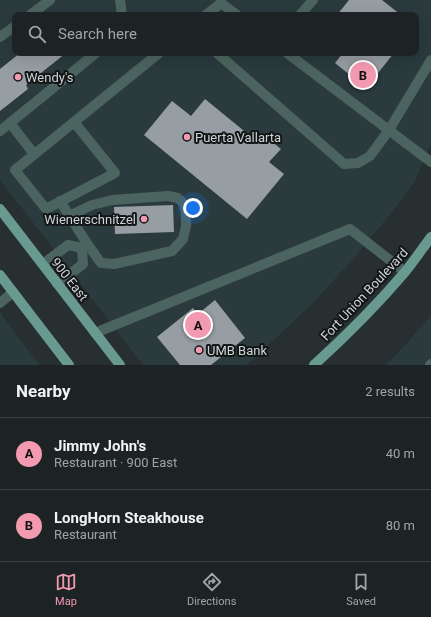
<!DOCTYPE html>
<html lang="en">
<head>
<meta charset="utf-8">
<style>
  :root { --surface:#1d2324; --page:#252b2c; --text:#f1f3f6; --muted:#a0a4a6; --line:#3b4041; --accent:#f29ab0 }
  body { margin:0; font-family:Roboto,sans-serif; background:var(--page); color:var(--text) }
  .you { position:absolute; left:193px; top:208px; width:14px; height:14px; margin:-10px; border:3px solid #fff; border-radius:50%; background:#1a73e8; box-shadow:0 0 0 6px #1a73e833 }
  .badge { display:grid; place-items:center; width:26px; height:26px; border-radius:50%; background:var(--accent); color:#111; font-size:13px; font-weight:700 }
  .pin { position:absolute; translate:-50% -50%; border:2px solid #fff; box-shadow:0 1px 4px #0006 }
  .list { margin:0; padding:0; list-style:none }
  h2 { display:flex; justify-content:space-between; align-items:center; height:52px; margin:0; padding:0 16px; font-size:17px }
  h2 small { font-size:13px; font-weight:400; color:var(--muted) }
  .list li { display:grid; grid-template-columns:26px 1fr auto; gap:12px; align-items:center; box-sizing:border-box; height:72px; padding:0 16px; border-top:1px solid var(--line) }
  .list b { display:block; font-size:15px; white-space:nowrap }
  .list p { margin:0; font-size:13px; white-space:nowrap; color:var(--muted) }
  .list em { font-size:13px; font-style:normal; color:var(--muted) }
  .icon { flex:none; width:22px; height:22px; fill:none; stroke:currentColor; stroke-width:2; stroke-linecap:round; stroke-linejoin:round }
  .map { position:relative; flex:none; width:431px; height:365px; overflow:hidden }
  .search { position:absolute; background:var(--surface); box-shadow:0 4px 16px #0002; left:12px; right:12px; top:12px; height:44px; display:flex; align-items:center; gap:10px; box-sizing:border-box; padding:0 14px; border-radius:8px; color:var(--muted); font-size:15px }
  .sheet { height:196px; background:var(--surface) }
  nav { display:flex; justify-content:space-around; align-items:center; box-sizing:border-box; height:56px; border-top:1px solid var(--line); background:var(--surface); font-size:11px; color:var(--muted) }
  nav a { display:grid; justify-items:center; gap:2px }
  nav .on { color:var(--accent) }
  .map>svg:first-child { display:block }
  .built { fill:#2a3a3d; fill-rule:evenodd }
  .building { fill:#979ea3 }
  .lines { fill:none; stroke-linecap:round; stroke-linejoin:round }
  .lane { stroke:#4c645f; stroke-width:10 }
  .primary { stroke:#689a8f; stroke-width:10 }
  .poi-dot { fill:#f29ab0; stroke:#131617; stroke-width:1.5 }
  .labels { text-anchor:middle; stroke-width:4; stroke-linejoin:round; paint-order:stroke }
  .poi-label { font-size:13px; fill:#ced3d4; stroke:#131617; text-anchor:start }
  .street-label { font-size:13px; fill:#ced3d4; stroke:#131617 }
</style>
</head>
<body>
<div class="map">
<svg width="431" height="365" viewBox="0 0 431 365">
  <rect width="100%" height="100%" fill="#272f30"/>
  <!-- built -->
  <g class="built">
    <path d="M0,0h431v144l-16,37 -15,21 -44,54 -44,48 -65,61h-104l-143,-185zM15,15h401v38h-401z"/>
    <path d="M0,312l20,28 20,25h-40z"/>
    <path d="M431,315v50h-45l21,-22z"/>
  </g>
  <!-- building -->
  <g class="building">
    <path d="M349,0h33l19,15h-64z"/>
    <path d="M20,53h46l-40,32 2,4 -28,22v-42z"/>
    <path d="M343,53h51l-28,35 -31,-25z"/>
    <path d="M205,99l55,45 6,-7 15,12 -12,13 15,12 -37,45 -103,-84 28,-34 19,15z"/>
    <path d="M173,205l1,27 -59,2 -1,-27z"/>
    <path d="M215,300l30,38 -34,27h-31l-23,-28 36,-29 5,6z"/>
  </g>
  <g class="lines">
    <!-- lane -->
    <g class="lane">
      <path d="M120,0l2,15"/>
      <path d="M30,15l20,-15"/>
      <path d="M206,15l15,-12 16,12"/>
      <path d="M300,15l13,-15"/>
      <path d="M0,37l15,-11"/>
      <path d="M217,53l127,111 14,-1 12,-7 19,-26 42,-70"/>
      <path d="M287,53l144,109"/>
      <path d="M74,122l41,51 -69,36 -31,-39 144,-117"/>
      <path d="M10,123l24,31"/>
      <path d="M0,131l96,-78"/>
      <path d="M60,201l28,44"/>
      <path d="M69,216l23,-11 20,-5 56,-4 10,2 6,6 2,9v13l-3,13 -11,12 -58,13 -13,-1 -13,-18 -6,3"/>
      <path d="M43,264l25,-19 14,3 1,16 -26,20"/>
      <path d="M0,303l13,-11"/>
      <path d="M95,333l255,-104 55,43"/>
      <path d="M430,365l1,-1"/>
    </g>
    <!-- primary -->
    <g class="primary">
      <path d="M0,209l120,156"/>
      <path d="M0,275l69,90"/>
      <path d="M314,365c32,-29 63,-60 91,-93 9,-11 17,-23 26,-35"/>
    </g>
  </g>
  <!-- markers -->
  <g class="poi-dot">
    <circle cx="18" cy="77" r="4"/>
    <circle cx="187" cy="137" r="4"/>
    <circle cx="144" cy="219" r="4"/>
    <circle cx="199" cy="350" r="4"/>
  </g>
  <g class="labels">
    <!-- poi labels -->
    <g class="poi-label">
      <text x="26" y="82">Wendy's</text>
      <text x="195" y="142">Puerta Vallarta</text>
      <text x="136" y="224" text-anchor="end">Wienerschnitzel</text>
      <text x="207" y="355">UMB Bank</text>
    </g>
    <!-- street labels -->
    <g class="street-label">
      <text transform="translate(70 279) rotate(52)" y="5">900 East</text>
      <text transform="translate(364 294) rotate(-47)" y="5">Fort Union Boulevard</text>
    </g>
  </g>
</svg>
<div class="you"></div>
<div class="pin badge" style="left:198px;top:325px">A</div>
<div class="pin badge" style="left:363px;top:75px">B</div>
<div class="search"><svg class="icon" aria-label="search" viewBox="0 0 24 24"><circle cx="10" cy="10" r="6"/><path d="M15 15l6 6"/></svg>Search here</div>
</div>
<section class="sheet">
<h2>Nearby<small>2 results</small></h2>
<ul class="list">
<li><span class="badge">A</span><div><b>Jimmy John's</b><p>Restaurant · 900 East</p></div><em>40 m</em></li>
<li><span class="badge">B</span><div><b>LongHorn Steakhouse</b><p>Restaurant</p></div><em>80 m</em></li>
</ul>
</section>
<nav>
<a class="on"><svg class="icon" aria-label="map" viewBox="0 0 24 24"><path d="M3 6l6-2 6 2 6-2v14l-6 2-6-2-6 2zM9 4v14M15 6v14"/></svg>Map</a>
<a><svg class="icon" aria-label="directions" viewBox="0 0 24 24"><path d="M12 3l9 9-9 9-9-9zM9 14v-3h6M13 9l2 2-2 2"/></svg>Directions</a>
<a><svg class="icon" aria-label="saved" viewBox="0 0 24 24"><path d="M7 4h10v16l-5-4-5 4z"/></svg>Saved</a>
</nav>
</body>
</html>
